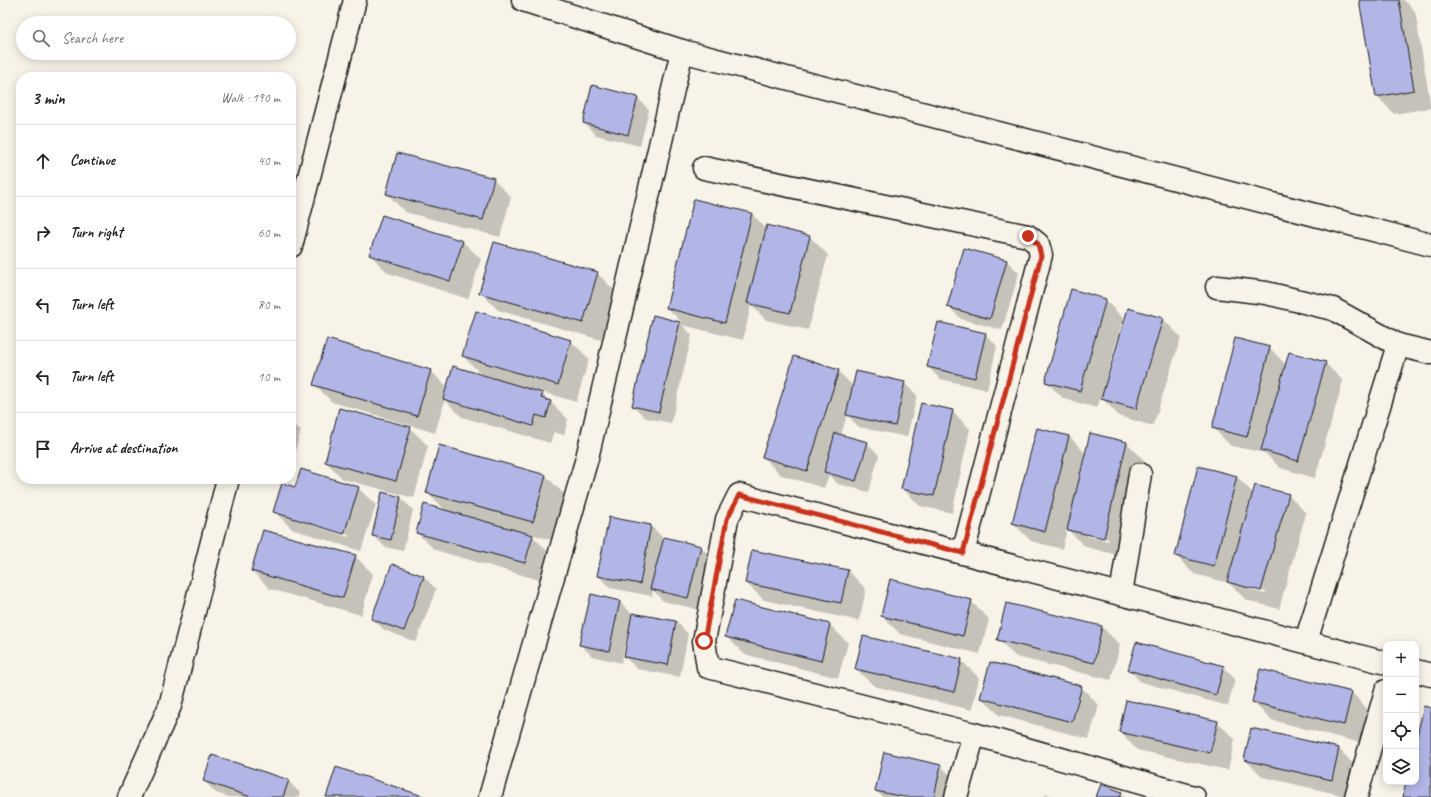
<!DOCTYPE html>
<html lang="en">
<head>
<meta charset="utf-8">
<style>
  :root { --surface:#fff; --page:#f2f2f2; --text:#222; --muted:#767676; --line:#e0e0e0 }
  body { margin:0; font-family:Caveat,sans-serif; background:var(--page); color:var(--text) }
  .controls { position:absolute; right:12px; bottom:12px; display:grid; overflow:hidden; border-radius:8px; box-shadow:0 2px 10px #0003 }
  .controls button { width:36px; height:36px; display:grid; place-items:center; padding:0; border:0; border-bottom:1px solid var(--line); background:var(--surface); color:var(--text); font:20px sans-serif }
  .stop { position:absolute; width:12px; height:12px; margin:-9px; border:3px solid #c8321e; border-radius:50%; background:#fff }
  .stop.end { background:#c8321e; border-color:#fff; box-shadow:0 1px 4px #0008 }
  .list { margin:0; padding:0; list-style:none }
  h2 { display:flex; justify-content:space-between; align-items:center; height:52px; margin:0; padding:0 16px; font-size:17px }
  h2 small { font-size:13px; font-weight:400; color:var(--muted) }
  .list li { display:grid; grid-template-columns:26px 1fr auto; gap:12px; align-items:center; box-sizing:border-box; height:72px; padding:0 16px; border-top:1px solid var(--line) }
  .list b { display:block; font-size:15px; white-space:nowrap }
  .list em { font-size:13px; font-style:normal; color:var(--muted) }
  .icon { flex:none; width:22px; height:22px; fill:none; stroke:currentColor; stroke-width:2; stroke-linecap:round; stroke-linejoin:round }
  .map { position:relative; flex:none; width:1431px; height:797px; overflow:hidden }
  .search { position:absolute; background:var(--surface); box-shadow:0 2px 10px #0003; left:16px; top:16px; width:280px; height:44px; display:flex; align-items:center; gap:10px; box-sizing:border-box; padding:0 14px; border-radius:22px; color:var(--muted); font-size:15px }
  .panel { position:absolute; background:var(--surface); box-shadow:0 2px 10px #0003; left:16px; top:72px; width:280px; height:412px; border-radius:16px }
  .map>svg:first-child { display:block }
  .shadow { fill:#0003; fill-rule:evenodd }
  .building { fill:#b1b6e7; stroke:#1c1c1c }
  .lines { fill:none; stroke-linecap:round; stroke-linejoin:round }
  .minor-casing { stroke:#1c1c1c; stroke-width:25 }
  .minor { stroke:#f7f3e8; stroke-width:22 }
  .route { stroke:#c8321e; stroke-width:5 }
</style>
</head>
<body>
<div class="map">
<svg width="1431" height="797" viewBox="0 0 1431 797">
  <rect width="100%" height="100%" fill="#f7f3e8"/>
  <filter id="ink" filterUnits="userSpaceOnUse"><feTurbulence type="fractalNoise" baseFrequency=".025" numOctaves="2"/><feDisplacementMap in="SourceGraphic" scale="8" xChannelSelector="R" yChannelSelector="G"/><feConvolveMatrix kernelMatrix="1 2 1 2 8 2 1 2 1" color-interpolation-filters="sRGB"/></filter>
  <g filter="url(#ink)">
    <!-- shadow -->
    <g class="shadow">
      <path d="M1360,0h44l11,11 16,97 -37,6 -17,-18z"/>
      <path d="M637,97l12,13 -9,36 -44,-11 -12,-12z"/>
      <path d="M493,179l18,18 -11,40 -95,-25 -18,-18z"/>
      <path d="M694,200l58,14 15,15 1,-3 42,11 18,18 -20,75 -42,-10 -15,-15 -8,35 -61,-15 10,10 -21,88 -25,-5 -13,-12 21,-89 29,6 -16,-15z"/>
      <path d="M383,216l80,26 18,17 -13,40 -80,-26 -18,-18z"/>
      <path d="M1007,261l12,12 -17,57 -41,-11 -12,-12z"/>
      <path d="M597,273l18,18 -14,49 -103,-30 -18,-18z"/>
      <path d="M1105,300l18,18 -16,57h2l20,-66 34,10 18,18 -28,89 -34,-10 -18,-19 -4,11 -33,-9 -18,-17z"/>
      <path d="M476,313l95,28 18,18 -13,43 -37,-11 29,28 -4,16 -10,-3 -4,11 -88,-26 -17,-17 -10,33 -103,-31 -18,-18 117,-13 17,17 36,-11 -21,-21z"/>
      <path d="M985,334l12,12 -10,44 -47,-11 -12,-12z"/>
      <path d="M1270,348l16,17 39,-2 18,18 -28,97 -35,-10 -15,-15 -34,-7 -18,-18z"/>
      <path d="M838,371l15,15 51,-3 13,12 -10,42 -48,-10 -12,-12 -6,20 26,8 12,12 -10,37 -31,-8 -9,-9 -5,13 -43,-13 -18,-18z"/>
      <path d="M952,411l18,18 -18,84 -32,-7 -18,-18z"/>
      <path d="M291,423l10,7 -7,26 -3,-1z"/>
      <path d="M410,428l18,18 -14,52 -71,-19 -17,-17z"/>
      <path d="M1091,434l36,9 18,18 -24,95 -35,-9 -19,-18 -5,20 -31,-8 -18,-18 56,-87 17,18zM1087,533l22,6 -1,2 -21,-5z"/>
      <path d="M440,447l106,29 18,18 -13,46 -20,-6 19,20 -7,27 -108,-31 -18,-17 29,-22 -19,-18z"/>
      <path d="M1237,477l17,17 34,1 18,18 -27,96 -33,-9 -17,-17 -35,-9 -18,-18zM1248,587l18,5 -1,2 -17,-5z"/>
      <path d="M358,488l18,17 -15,46 -69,-22 -18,-18zM294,517l55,18 -1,2 -54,-18z"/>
      <path d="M383,494l18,4 12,12 -10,41 -18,-4 -12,-12z"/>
      <path d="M609,518l42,8 13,13v-1l37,9 12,12 -13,51 -37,-9 -10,-11 -1,6 -42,-8 -12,-13z"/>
      <path d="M753,551l95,20 18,18 -7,32 -95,-21 -18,-17z"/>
      <path d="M355,556l18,18 -12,41 -91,-26 -18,-18z"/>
      <path d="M392,565l32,12 12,12 -20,53 -32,-12 -12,-12z"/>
      <path d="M592,596l28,6 12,12 44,7 12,13 -8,43 -43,-8 -12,-12 5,-26h-2l-7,32 -29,-7 -12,-12z"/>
      <path d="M736,601l94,24 18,18 -10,35 -94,-24 -18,-18z"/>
      <path d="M971,601l18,18 -9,35 -80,-20 -18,-18z"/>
      <path d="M1006,604l96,23 18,18 -9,35 -95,-23 -18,-18z"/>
      <path d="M961,660l18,18 -7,32 -98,-24 -18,-17z"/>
      <path d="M1223,667l12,12 -7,27 -87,-24 -12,-12z"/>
      <path d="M1081,687l18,18 -10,34 -90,-24 -18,-18z"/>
      <path d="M1352,693l17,18 -8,32 -90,-23 -18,-18z"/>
      <path d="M1217,722l18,17 -7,31 -91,-20 -17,-18z"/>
      <path d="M1339,749l17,18 -6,30 -87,-20 -18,-17z"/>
      <path d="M885,754l56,12 12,12 -4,19h-66l-7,-6z"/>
      <path d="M204,781h84l12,12 -1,4h-70l-13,-4z"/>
      <path d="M1121,793l4,4h-27z"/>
      <path d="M1046,794l10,3h-11z"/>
    </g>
    <!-- building -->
    <g class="building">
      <path d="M1359,0h40l15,90 -38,7z"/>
      <path d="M592,85l46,12 -10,38 -45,-12z"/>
      <path d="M397,153l97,25 -11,42 -97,-26z"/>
      <path d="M694,199l58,14 -27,110 -59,-15z"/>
      <path d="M382,215l81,26 -13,40 -81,-26z"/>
      <path d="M767,225l43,11 -20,77 -43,-10z"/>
      <path d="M494,242l104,30 -15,51 -104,-30z"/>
      <path d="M964,248l43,12 -17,59 -43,-12z"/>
      <path d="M1071,289l35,10 -26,92 -35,-9z"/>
      <path d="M1128,308l35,10 -27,91 -35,-10z"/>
      <path d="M476,311l95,29 -13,45 -96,-29z"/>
      <path d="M653,315l27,7 -21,90 -27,-6z"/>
      <path d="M938,322l48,11 -11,45 -48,-11z"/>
      <path d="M1235,338l35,9 -23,90 -35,-9z"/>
      <path d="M327,339l104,31 -14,46 -104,-31z"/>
      <path d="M1289,352l37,10 -28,99 -37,-11z"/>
      <path d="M794,356l45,14 -32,101 -45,-14z"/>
      <path d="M453,366l90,27 -2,5 10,3 -5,17 -10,-3 -3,11 -90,-27z"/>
      <path d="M856,371l49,11 -10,44 -49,-11z"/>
      <path d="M921,403l32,7 -19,86 -33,-7z"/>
      <path d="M339,408l72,19 -15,54 -71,-19z"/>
      <path d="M1037,428l32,8 -24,96 -33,-9z"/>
      <path d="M835,433l33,9 -12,39 -32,-9z"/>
      <path d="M1090,433l37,9 -23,96 -37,-8z"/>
      <path d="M439,445l107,30 -13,47 -107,-29z"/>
      <path d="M1198,466l39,10 -23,90 -39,-10z"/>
      <path d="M301,469l58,18 -15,47 -71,-22 9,-29 13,4z"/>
      <path d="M1255,485l34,9 -28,97 -34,-9z"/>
      <path d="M382,492l19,5 -10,43 -19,-4z"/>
      <path d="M424,504l109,31 -8,28 -109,-30z"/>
      <path d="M609,517l42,8 -11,59 -43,-8z"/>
      <path d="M263,530l93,25 -13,43 -92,-27z"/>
      <path d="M664,537l37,9 -13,52 -38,-9z"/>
      <path d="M752,550l96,20 -7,33 -96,-20z"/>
      <path d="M392,564l32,12 -20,55 -33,-12z"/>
      <path d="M890,579l82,21 -9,36 -82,-20z"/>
      <path d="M591,594l29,7 -11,50 -30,-6z"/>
      <path d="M735,600l95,24 -9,37 -96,-24z"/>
      <path d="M1006,603l96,23 -8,37 -97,-23z"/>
      <path d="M632,613l44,8 -8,44 -44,-8z"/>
      <path d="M863,636l99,23 -8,33 -99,-23z"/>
      <path d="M1136,642l88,24 -8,29 -88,-25z"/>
      <path d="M990,662l92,24 -10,36 -92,-24z"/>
      <path d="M1260,669l92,23 -8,33 -92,-23z"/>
      <path d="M1126,700l92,21 -8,32 -91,-21z"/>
      <path d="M1424,706l7,2v89h-28l3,-15h10v-42z"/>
      <path d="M1251,728l88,20 -7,32 -88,-20z"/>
      <path d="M884,752l57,13 -7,32h-30l-29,-6z"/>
      <path d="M212,755l77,25 -6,17h-32l-48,-16z"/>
      <path d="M336,767l90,30h-100z"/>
      <path d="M1101,784l21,8 -2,5h-24z"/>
    </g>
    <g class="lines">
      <defs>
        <g id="minor">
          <path d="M523,0l159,51 749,194"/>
          <path d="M704,168l324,68 10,8 3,11 -78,298"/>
          <path d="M291,246l64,-246"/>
          <path d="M1217,287l49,6 67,16 65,36 33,8"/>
          <path d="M1121,594l19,-120"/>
          <path d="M1306,641l92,-296"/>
          <path d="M1416,671l15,4"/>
          <path d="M129,797l41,-91 58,-227"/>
          <path d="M490,797l97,-339 95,-407"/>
          <path d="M956,797l18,-63"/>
          <path d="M1194,797l-220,-63 -266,-67 -4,-26 23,-122 12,-24 647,168"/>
          <path d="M1356,797l30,-106"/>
        </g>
      </defs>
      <!-- minor casing -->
      <use href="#minor" class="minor-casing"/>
      <!-- minor -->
      <use href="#minor" class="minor"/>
    </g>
  </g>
  <g class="lines" filter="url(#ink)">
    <!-- route -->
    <path class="route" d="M704,641l23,-122 12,-24 224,58 78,-297 -3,-12 -10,-8"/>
  </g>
</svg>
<div class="controls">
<button>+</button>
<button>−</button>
<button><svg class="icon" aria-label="locate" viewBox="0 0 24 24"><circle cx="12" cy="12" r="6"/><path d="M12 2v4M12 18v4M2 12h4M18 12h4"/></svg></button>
<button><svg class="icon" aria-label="layers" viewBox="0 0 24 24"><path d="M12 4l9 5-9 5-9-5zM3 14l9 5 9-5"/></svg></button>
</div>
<div class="stop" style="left:704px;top:641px"></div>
<div class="stop end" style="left:1028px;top:236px"></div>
<div class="search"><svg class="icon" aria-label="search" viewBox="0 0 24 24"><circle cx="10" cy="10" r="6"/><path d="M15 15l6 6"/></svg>Search here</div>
<section class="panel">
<h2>3 min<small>Walk · 190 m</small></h2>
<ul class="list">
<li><svg class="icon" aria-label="ahead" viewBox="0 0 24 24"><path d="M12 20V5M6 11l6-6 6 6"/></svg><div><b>Continue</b></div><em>40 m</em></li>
<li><svg class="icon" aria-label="right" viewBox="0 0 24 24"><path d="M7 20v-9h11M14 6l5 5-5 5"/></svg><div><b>Turn right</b></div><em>60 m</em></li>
<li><svg class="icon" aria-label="left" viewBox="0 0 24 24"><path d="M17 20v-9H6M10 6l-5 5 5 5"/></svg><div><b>Turn left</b></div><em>80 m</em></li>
<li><svg class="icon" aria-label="left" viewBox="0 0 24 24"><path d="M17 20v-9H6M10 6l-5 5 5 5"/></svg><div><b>Turn left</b></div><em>10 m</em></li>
<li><svg class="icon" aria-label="arrive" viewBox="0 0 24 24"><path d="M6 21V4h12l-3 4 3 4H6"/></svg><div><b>Arrive at destination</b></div></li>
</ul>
</section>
</div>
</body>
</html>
